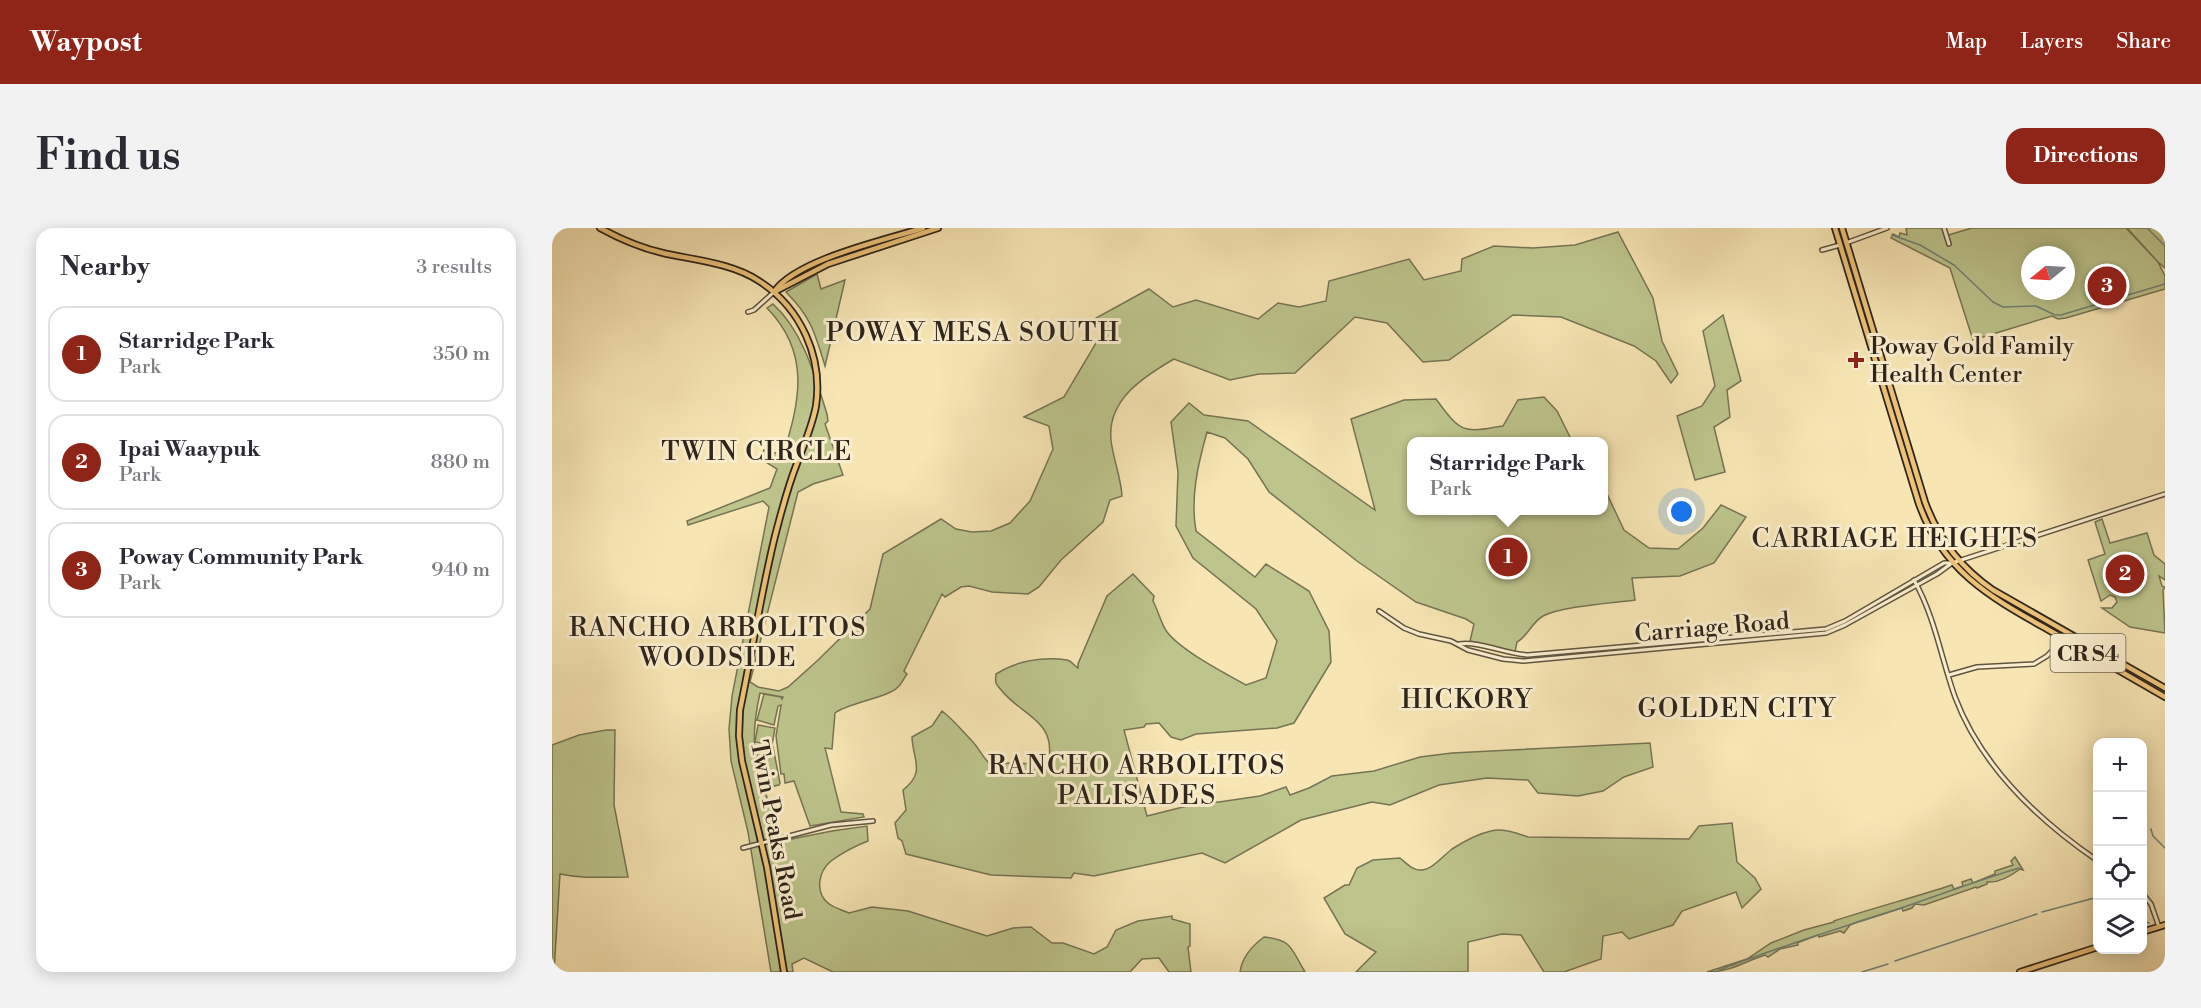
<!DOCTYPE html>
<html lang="en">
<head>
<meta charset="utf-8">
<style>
  :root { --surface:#fff; --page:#f2f2f3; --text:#2b2b33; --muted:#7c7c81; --line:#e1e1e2; --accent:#8f2418 }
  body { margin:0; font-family:"Libre Bodoni",serif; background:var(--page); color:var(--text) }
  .controls { position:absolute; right:18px; bottom:18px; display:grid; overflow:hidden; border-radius:12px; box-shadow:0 3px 15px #0003 }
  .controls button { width:54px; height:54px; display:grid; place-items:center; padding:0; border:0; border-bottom:2px solid var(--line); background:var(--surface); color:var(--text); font:30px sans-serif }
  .compass { position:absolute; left:1469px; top:18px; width:54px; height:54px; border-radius:50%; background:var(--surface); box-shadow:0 3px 15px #0003; rotate:252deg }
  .you { position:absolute; left:1130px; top:284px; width:21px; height:21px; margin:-15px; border:4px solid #fff; border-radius:50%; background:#1a73e8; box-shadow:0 0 0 9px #1a73e833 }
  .badge { display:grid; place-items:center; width:39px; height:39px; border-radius:50%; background:var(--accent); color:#fff; font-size:20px; font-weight:700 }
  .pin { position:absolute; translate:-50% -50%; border:3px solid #fff; box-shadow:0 2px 6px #0006 }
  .popup { position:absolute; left:855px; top:209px; width:201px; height:78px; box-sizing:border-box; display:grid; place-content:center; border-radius:12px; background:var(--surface); filter:drop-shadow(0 2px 4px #0005); font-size:20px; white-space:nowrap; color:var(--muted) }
  .popup b { font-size:22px; color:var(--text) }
  .popup::after { content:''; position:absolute; left:50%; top:100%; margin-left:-12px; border:12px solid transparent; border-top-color:var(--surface) }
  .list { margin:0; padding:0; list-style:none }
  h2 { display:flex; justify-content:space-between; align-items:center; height:78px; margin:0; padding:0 24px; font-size:26px }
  h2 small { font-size:20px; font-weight:400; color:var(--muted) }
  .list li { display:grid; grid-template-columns:39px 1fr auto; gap:18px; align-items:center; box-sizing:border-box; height:96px; margin:0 12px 12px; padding:0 12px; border:2px solid var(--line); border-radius:18px }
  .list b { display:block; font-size:22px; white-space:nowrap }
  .list p { margin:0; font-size:20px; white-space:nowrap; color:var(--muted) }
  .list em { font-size:20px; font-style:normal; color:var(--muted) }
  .icon { flex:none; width:33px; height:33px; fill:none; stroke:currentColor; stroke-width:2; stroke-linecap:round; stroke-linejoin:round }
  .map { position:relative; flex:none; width:1613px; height:744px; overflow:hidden; border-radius:18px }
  header { display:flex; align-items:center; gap:36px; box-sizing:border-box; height:84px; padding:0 30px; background:var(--accent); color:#fff }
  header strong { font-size:28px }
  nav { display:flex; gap:33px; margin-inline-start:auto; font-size:21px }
  .intro { display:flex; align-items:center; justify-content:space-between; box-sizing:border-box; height:144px; padding:0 36px }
  h1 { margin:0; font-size:42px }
  .button { padding:15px 27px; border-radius:18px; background:var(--accent); color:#fff; font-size:21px; font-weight:700 }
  main { display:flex; gap:36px; padding:0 36px }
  aside { flex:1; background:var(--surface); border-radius:18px; box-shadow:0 3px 15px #0003 }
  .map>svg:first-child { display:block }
  .green { fill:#bdc48c; stroke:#767454; stroke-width:1.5; fill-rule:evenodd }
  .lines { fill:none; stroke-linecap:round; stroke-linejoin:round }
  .stream { stroke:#718176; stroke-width:1.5 }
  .tertiary-casing { stroke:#605541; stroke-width:6 }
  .primary-casing { stroke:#2e251b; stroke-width:8 }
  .tertiary { stroke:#faeece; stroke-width:3 }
  .primary { stroke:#ecc27a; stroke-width:4.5 }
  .poi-dot { fill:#8f2418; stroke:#faeece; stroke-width:2 }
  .labels { text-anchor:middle; stroke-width:6; stroke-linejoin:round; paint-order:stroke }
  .shield { fill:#faeece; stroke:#6b6151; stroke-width:1.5 }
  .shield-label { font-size:22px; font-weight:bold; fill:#2e251b }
  .poi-label { font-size:24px; fill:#2e251b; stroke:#faeece; text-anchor:start }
  .street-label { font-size:24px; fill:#2e251b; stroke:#faeece }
  .neighbourhood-label { font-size:26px; letter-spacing:1.5px; fill:#2e251b; stroke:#faeece }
</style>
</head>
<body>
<header>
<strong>Waypost</strong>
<nav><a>Map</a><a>Layers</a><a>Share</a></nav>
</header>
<div class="intro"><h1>Find us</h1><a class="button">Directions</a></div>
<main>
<aside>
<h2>Nearby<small>3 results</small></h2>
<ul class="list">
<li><span class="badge">1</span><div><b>Starridge Park</b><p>Park</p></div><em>350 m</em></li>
<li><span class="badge">2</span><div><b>Ipai Waaypuk</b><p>Park</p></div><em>880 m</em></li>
<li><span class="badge">3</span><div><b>Poway Community Park</b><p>Park</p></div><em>940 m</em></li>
</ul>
</aside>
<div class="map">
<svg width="1613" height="744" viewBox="0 0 1613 744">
  <rect width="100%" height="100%" fill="#f7e5b4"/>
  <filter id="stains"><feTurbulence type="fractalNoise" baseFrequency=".00333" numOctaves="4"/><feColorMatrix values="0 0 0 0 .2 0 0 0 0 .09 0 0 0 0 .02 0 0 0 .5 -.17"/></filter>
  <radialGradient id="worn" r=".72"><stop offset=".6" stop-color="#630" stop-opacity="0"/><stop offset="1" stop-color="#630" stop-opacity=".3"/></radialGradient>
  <!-- green -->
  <g class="green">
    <path d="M1354,0h36l3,8 27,-8h154l32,34 -31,-34h34l4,4v36l-7,-6 7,14v13l-99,29 -8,1 -6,-3 -79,24 -23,-72 -59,-30 2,-4 6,3 1,-4 7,2zM1478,27h36v36h-36z"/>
    <path d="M1066,4l35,66 9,43 16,33 -7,9 -15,-22 -22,-15 -73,-29 -48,-2 -64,45 -26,2 -36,-39 -32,-6 -60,56 -36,1 -29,6 -56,-21c-31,18 -67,41 -63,81 2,19 10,37 11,56l-12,4 -7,22 -42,38 -22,27 -11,7 -36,-2 -23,-6 -8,1 -16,10 -3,-3 -38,77 3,3c-3,4 -5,9 -8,12 -10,12 -49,16 -64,27l-3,36 -7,-1 16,64 22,2 1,3 -54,9 -16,-45 -9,2 -1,-9h-3l-5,-38 5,-31 -3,1 -4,19 -17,-5 7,-26 17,3 1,2 1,-2 -23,-4c-9,40 -6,58 0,97l5,1 12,41 -8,2 2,9 61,-12 35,-5 1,15c-13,5 -26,12 -37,20 -13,11 -16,31 -3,42 6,5 14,7 21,10l23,-6 36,4 79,25 26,-8 18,-1 21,16h11l31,11 13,-7 9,-17 22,-9 34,-5v3l18,5v22l-2,1 3,25h-22l-10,-14 -17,1 -12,13h-297l-29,-14 -12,6 1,8h-22l-23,-140 -17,-71 -2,-32 3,-33 37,-189 -6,-6 -75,24 -1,-4 83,-33 7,-19 -16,-10 3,-9 19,5c17,-54 28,-102 -16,-147l6,-4c30,27 42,72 54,110l1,7 -3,3 18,51 -30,9 -15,8 -48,190 8,5 21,4 9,-4 29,-26 53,-52 13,-55 58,-35 15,10 16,3 19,-1 19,-8 20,-22 23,-52 -4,-23 -25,-9 40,-20 38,-64 -6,-15 53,-29 24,18 23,-7 62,19 20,-16 21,4 27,-6 3,-20 80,-22 15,21 37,-9 1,-12 32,-13 39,2 42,-3z"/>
    <path d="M265,46l4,15 24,-9 -20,86c-10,-33 -14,-49 -39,-74z"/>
    <path d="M1171,87l18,66 -14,9 3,27 -16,10 11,45 -30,8 -18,-64 25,-10 13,-20 -12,-55z"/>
    <path d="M992,169l13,14 15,30 -160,1v68h192v-19l3,3 17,36 25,18 29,1 25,-21 18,-23 25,12 -32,46 -34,13 -48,2 3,22c-22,3 -74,6 -92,16 -11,6 -15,20 -26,26l-2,10 -45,-11 4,-17 -8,-5 -50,-17 -59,-41 -88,-69 -21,-33 -23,-21 -18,-6c-9,32 -17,66 -11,99l59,46 11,-13 43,27 20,40 2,31 -37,61 -17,5 -81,6 -15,6 -10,-3 -12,-14 -13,1 -2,3 -20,3 23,86 56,-14h16l41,-6 26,-9 4,8 19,-7 23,-12 42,-5 46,-14 32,-4 198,-10 3,24 -29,10 -21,14 -25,5 -40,-3 -10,-13 -41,-2 -48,7 -49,20 -18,-3 -71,18 -76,43 -23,-10 -108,23 -20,-3 -3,5 -80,-3 -85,-21 -4,-13 -4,-3 -3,-15 11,-13 -3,-20c23,-18 10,-29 9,-53l20,-11 10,-15c12,9 20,20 31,31 7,8 10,16 18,23l18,-2 31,1 9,-6c6,-38 -29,-44 -47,-67 -1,-1 -6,-7 -6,-8 -1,-3 0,-6 0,-9 20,-13 47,-18 71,-14 5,1 6,5 11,8v-4l29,-68 26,-22 21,22 -1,5c5,9 8,23 14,31 15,19 57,41 79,53l20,-7 11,-37 -21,-32 -63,-51 -17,-32 2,-54 -7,-50 18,-19 15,12 44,6 127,89 -24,-91 53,-19 32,-1c25,34 26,34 67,27l15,-26z"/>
    <path d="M1550,291l8,24 37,-10 7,22 11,9v16l-6,-4 3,10 3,1 -2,3 2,43 -35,-6 -28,-19h10l5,-6 -2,-5 -5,-2 -9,6 -13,-41 17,-6 -10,-32z"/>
    <path d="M206,497l17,3 -3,17 -17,-3z"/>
    <path d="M54,502h9l-1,75 14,72c-23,0 -45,2 -68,-3l-6,98h-2v-227l27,-10z"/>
    <path d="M221,519l7,36 -1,2 -16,3 -7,-37z"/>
    <path d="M1180,595l5,39 18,16 6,11 -19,19 -6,-16 -54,19 -9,14 -44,14 -7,-7 -19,4 -2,23 -37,13h-20l-23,-37 -19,-1 -34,8v30h-112l20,-20 -31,-18 -21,-36 21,-13h4l8,-17 16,-8 27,-2c6,5 12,12 20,12 11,1 24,-15 32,-21 11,-7 25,-15 39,-18 12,-3 25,2 37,6l161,2 10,-13z"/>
    <path d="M1463,629l8,13 -3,-1c-9,7 -22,14 -33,13v2l-10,4 -1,-1 -52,18 -9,-1 -3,4 -9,3 -1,-3 -45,14 -7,3 -6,8 -4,-2 -21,6 -1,-2 -21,8 1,2 -18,4 -12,8 -3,-2c-21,7 -35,17 -58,17l40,-13 24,-16 33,-13 30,-8v-1c39,-13 78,-23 118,-36l2,4 9,-3 -1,-4 9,-3 2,4 22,-9v-3l18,-6 -2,-4z"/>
    <path d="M712,709c29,3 27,12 41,35h-65c2,-15 12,-26 24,-35z"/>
  </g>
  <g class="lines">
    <!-- stream -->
    <g class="stream">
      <path d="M1595,0l18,18"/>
      <path d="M1340,7l28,10 34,20 39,37 10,5 33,-1 19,9h6l104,-31"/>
      <path d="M1599,601l2,7 12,12"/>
      <path d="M1490,684l56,-15"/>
      <path d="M1590,692l7,3"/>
      <path d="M1343,733l142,-47"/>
      <path d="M1167,742c50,-19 101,-36 152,-52 50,-16 98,-35 148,-50"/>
      <path d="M1310,744l26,-8"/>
    </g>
    <defs>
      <g id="tertiary">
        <path d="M1392,0l5,16"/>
        <path d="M1294,15l41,-15"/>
        <path d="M1270,22l18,-5"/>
        <path d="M196,84l6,-2 20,-18"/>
        <path d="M1362,352c21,37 27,78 41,117 26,69 83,123 143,164"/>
        <path d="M827,383l25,17 15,6 32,7 17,9 35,9 20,2 303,-28 19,-8 92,-51 15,-11"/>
        <path d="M907,416c21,-3 47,10 69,11l298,-26 19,-8 99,-58h8l213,-69"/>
        <path d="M1397,447l28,-8 57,-3 13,-8 22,-23"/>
        <path d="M191,620l88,-23 42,-4"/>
        <path d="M1590,665l9,11 8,23"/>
      </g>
      <g id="primary">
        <path d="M48,0c20,11 41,20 63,25 31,7 69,10 96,28 42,27 64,76 57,125 -4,21 -13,41 -20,60 -9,23 -15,47 -21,70 -14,57 -23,116 -35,174l-1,26 3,25 25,106 17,105"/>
        <path d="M1283,0l84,276c25,70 75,95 135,129 37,21 74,43 111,64"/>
        <path d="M1290,0l83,274c13,36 36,66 68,88l172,98"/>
        <path d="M222,64l54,-28 110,-36"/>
        <path d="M222,64c21,-32 110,-52 149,-64"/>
        <path d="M1590,704l23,-7"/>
        <path d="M1468,744l78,-25"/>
      </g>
    </defs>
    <!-- tertiary casing -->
    <use href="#tertiary" class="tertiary-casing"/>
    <!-- primary casing -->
    <use href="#primary" class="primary-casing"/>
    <!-- tertiary -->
    <use href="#tertiary" class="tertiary"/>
    <!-- primary -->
    <use href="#primary" class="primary"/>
  </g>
  <!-- markers -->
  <path class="poi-dot" d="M1301 123h6v6h6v6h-6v6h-6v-6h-6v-6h6z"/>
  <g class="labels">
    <!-- shield labels -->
    <rect class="shield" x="1498.5" y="406" width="75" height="38" rx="4.5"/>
    <g class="shield-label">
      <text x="1536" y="433">CR S4</text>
    </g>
    <!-- poi labels -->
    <g class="poi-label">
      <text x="1318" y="126">Poway Gold Family<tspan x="1318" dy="28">Health Center</tspan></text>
    </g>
    <!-- street labels -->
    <g class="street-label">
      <text transform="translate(1160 399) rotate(-5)" y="8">Carriage Road</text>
      <text transform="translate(224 602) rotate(79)" y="8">Twin Peaks Road</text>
    </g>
    <!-- neighbourhood labels -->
    <g class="neighbourhood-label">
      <text x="421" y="113">POWAY MESA SOUTH</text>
      <text x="205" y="232">TWIN CIRCLE</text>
      <text x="1343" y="319">CARRIAGE HEIGHTS</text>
      <text x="166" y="408">RANCHO ARBOLITOS<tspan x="166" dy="30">WOODSIDE</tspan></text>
      <text x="915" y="480">HICKORY</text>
      <text x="1185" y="489">GOLDEN CITY</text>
      <text x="585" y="546">RANCHO ARBOLITOS<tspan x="585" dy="30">PALISADES</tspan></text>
    </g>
  </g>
  <rect width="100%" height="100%" filter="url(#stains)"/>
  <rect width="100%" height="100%" fill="url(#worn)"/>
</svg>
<div class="controls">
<button>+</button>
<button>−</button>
<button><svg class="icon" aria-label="locate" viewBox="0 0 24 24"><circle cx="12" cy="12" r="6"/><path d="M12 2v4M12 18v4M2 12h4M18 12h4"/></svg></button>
<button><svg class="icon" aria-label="layers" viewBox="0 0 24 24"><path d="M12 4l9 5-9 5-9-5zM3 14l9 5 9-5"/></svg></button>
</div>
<svg class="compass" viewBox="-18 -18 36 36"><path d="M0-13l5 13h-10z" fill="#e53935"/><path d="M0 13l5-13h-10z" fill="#7c7c81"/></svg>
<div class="you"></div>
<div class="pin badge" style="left:956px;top:329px">1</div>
<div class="popup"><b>Starridge Park</b>Park</div>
<div class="pin badge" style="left:1573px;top:346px">2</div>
<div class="pin badge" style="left:1555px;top:58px">3</div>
</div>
</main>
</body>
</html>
